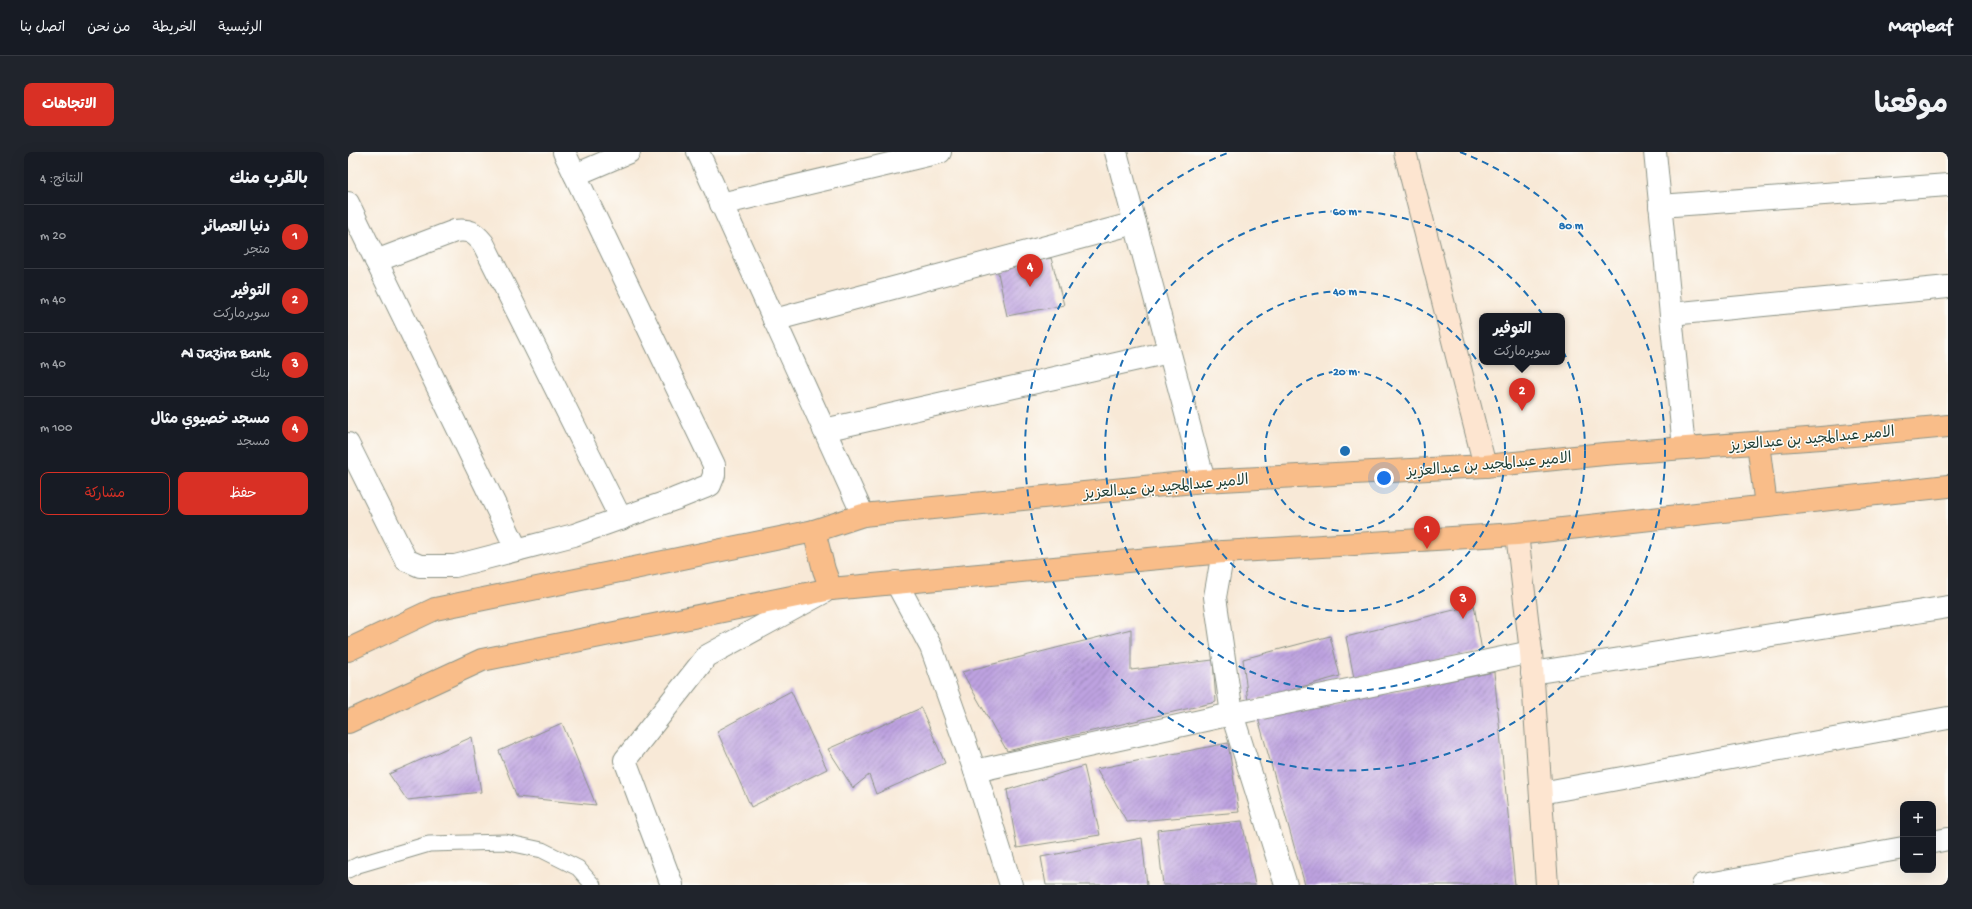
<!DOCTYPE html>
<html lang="ar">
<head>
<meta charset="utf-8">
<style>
  :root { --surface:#171b24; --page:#20242c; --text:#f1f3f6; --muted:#9ea1a6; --line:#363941; --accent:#d93025 }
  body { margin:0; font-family:"Gochi Hand","Playpen Sans Arabic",sans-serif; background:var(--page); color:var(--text); direction:rtl }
  .controls { position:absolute; right:12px; bottom:12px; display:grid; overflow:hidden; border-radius:8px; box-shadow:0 4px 16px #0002 }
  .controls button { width:36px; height:36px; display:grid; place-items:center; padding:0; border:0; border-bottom:1px solid var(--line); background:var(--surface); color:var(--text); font:20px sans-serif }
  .you { position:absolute; left:1036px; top:326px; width:14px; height:14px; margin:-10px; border:3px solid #fff; border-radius:50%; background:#1a73e8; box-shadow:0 0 0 6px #1a73e833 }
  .badge { display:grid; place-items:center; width:26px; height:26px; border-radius:50%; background:var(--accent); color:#fff; font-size:13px; font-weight:700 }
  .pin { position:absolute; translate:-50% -33px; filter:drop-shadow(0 1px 2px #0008) }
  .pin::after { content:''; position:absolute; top:21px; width:14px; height:12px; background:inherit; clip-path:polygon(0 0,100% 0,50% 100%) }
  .popup { position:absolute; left:1131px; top:161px; width:86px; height:52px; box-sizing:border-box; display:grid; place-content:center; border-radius:8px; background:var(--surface); filter:drop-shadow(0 1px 3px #0005); font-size:13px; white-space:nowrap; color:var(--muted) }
  .popup b { font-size:15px; color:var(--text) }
  .popup::after { content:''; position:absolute; left:50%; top:100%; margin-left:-8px; border:8px solid transparent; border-top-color:var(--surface) }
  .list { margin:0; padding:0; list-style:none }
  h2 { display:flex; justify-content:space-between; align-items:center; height:52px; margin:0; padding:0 16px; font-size:17px }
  h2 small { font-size:13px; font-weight:400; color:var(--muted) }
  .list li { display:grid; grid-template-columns:26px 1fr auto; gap:12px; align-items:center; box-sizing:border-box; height:64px; padding:0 16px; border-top:1px solid var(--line) }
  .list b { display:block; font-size:15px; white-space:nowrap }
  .list p { margin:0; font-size:13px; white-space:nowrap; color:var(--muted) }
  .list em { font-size:13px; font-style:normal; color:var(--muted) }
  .actions { display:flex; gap:8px; padding:12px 16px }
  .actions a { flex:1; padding:9px 0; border:1px solid var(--accent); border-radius:8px; text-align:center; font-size:14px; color:var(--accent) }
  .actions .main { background:var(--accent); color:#fff }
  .map { position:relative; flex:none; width:1600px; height:733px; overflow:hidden; direction:ltr; border-radius:8px }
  header { display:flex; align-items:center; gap:24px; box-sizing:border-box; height:56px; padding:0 20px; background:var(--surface); border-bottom:1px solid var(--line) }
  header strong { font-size:19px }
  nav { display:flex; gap:22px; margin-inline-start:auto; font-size:14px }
  .intro { display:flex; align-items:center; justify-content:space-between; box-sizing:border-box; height:96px; padding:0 24px }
  h1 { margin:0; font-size:28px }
  .button { padding:10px 18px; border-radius:8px; background:var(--accent); color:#fff; font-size:14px; font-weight:700 }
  main { display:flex; gap:24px; padding:0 24px }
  aside { flex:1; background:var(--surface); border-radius:8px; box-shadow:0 4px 16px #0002 }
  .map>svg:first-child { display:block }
  .building { fill:url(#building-hatch) }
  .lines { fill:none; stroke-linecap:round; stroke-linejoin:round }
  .lane-casing { stroke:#8c9386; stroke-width:17 }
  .street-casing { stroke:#8c9386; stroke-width:24 }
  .secondary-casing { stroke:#8c9386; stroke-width:24 }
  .primary-casing { stroke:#8c9386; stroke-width:24 }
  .lane { stroke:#fff; stroke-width:15 }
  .street { stroke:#fff; stroke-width:22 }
  .secondary { stroke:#fde5d0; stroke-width:22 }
  .primary { stroke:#f9bd89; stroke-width:22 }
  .ring { fill:none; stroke:#1f6fb2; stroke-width:2; stroke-dasharray:7 5 }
  .labels { text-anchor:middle; stroke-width:3; stroke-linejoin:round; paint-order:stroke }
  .street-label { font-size:15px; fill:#1f3d34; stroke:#fdfcf7 }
  .centre { fill:#1f6fb2; stroke:#fdfcf7; stroke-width:2 }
  .ring-label { font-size:12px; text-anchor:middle; font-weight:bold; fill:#1f6fb2; stroke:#fdfcf7; stroke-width:3; stroke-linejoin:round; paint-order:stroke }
</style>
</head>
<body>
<header>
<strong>Mapleaf</strong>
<nav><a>الرئيسية</a><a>الخريطة</a><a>من نحن</a><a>اتصل بنا</a></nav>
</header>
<div class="intro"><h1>موقعنا</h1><a class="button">الاتجاهات</a></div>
<main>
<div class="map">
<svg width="1600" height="733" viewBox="0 0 1600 733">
  <defs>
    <pattern id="building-hatch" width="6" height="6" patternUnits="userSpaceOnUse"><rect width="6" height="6" fill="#bda2e0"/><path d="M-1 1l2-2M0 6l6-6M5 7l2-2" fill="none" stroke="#9985b6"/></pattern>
  </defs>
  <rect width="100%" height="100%" fill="#fdfcf7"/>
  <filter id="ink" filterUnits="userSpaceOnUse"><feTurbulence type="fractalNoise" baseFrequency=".025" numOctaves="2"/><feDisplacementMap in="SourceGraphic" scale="8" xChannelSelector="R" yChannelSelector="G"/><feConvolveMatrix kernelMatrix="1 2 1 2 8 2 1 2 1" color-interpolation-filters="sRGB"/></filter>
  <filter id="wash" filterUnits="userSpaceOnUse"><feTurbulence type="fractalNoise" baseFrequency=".012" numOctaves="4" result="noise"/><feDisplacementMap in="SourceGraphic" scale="16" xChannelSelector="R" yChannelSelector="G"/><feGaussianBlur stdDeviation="0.9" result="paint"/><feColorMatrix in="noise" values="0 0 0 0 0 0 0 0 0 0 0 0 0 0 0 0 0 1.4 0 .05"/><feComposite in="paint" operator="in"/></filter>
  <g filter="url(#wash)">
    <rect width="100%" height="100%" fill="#f8e9d7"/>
    <g id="blocks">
      <!-- building -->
      <g class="building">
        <path d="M703,106l13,47 -57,11 -10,-48z"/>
        <path d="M1126,453l8,46 -128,27 -8,-41z"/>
        <path d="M783,477v41l82,-10 3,42 -209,49 -45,-79z"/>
        <path d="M982,484l10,40 -92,26 -5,-43z"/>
        <path d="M1146,520l21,213h-210l-47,-167z"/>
        <path d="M443,539l36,78 -76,38 -34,-76z"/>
        <path d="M573,556l24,55 -69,31 -7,-19 -16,13 -25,-39z"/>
        <path d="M214,571l34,82 -79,-8 -18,-46z"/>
        <path d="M124,585l9,55 -74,8 -18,-26z"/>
        <path d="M880,591l11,69 -112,10 -31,-53z"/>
        <path d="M736,614l16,69 -83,13 -10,-58z"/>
        <path d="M894,669l13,64h-92l-6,-55z"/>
        <path d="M794,686l5,47h-101l-5,-28z"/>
      </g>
    </g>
  </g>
  <g filter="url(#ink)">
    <use href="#blocks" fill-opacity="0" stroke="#8c9386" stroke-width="1"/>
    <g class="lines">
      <defs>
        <path id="lane" d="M0,718l10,-5 71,-21 76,-2 37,8 36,18 15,17"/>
        <g id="street">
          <path d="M350,0l165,363"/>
          <path d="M768,0l88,329"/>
          <path d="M1307,0l29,296"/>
          <path d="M227,23l54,-23"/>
          <path d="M0,51l169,347"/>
          <path d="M373,52l219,-52"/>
          <path d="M1312,54l288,-21"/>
          <path d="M28,109l79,-30c14,-2 19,1 28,12l138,276"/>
          <path d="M1323,162l277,-27"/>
          <path d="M426,168l361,-97"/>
          <path d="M476,278l345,-78"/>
          <path d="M0,292l58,116 14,6h35l119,-31 101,-36 35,-14 4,-10v-10l-150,-313"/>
          <path d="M875,400l-8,45 17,117 54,171"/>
          <path d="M548,430l35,65 44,124 36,114"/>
          <path d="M1184,521l416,-66"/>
          <path d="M627,619l257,-57 299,-62"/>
          <path d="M1193,641l407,-75"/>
          <path d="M1585,690l15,-3"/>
          <path d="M324,733l-47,-125 82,-104 117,-64"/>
          <path d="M1355,733l200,-37"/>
        </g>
        <g id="secondary">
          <path d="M1057,0l80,314"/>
          <path d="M1169,382l14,118 16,233"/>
        </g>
        <g id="primary">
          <path d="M1600,274l-127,12 -217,16 -119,12 -281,15 -341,34 -49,16 10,39 7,19 392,-37 294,-18 431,-48"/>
          <path d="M1410,291l8,63"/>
          <path d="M0,498l87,-41 379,-78"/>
          <path d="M0,570l134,-62 349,-71"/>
        </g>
      </defs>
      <!-- lane casing -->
      <use href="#lane" class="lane-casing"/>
      <!-- street casing -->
      <use href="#street" class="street-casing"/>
      <!-- secondary casing -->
      <use href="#secondary" class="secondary-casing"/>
      <!-- primary casing -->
      <use href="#primary" class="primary-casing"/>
      <!-- lane -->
      <use href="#lane" class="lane"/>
      <!-- street -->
      <use href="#street" class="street"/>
      <!-- secondary -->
      <use href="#secondary" class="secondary"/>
      <!-- primary -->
      <use href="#primary" class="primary"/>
    </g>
  </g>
  <!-- distance rings -->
  <g class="ring">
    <circle cx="997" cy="299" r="80"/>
    <circle cx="997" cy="299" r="160"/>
    <circle cx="997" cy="299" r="240"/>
    <path d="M1112 0A320 320 0 1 1 882 0"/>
  </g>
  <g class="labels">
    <!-- street labels -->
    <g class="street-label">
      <text transform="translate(1464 286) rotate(-5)" y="5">الامير عبدالمجيد بن عبدالعزيز</text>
      <text transform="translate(1141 312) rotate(-5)" y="5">الامير عبدالمجيد بن عبدالعزيز</text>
      <text transform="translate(818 334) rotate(-5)" y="5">الامير عبدالمجيد بن عبدالعزيز</text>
    </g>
  </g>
  <circle cx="997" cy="299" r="6" class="centre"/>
  <g class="ring-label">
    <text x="997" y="63">60 m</text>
    <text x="1223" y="77">80 m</text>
    <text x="997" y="143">40 m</text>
    <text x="997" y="223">20 m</text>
  </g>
</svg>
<div class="controls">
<button>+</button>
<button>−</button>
</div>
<div class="you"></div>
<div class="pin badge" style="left:1079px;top:397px">1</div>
<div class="pin badge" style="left:1174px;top:259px">2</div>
<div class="popup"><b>التوفير</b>سوبرماركت</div>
<div class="pin badge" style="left:1115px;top:467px">3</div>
<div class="pin badge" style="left:682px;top:135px">4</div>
</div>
<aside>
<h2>بالقرب منك<small>النتائج: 4</small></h2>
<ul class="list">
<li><span class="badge">1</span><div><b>دنيا العصائر</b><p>متجر</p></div><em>20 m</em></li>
<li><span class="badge">2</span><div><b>التوفير</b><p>سوبرماركت</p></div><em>40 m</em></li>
<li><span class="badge">3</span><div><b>Al Jazira Bank</b><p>بنك</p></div><em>40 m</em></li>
<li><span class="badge">4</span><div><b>مسجد خصيوي مثال</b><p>مسجد</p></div><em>100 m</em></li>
</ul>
<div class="actions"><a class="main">حفظ</a><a>مشاركة</a></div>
</aside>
</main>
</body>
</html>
